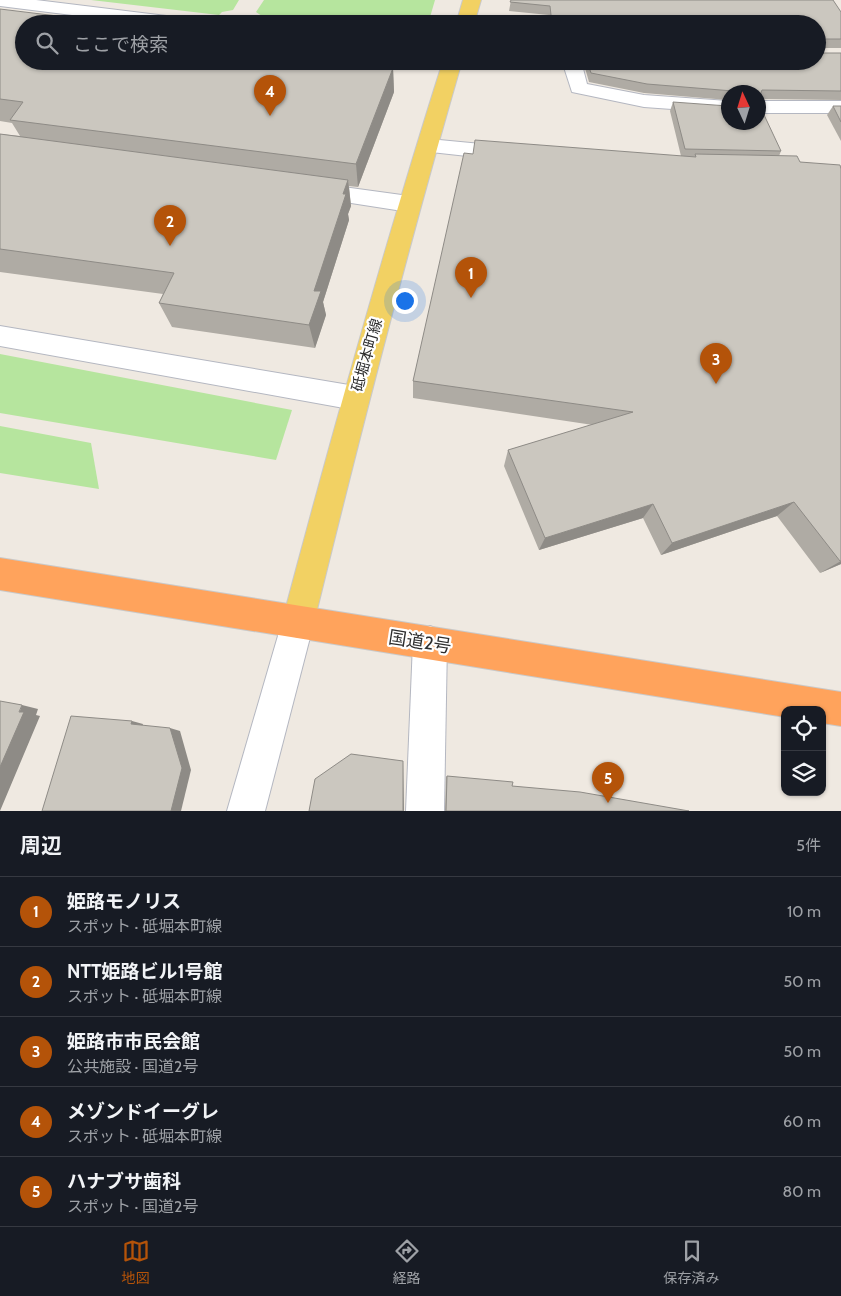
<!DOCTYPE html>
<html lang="ja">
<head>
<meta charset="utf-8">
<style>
  :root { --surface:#171b24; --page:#242831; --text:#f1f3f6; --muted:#9ea1a6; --line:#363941; --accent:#b45309 }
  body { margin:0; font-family:Cabin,"Noto Sans JP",sans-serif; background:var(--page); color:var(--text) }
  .controls { position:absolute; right:15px; bottom:15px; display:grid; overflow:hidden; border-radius:10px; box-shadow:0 1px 4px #0004 }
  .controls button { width:45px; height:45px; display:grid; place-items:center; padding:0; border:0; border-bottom:1px solid var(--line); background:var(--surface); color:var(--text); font:25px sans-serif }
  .compass { position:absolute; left:721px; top:85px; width:45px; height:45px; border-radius:50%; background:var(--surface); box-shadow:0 1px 4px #0004; rotate:356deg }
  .you { position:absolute; left:404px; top:300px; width:18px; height:18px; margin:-12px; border:4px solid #fff; border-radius:50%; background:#1a73e8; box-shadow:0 0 0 8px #1a73e833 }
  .badge { display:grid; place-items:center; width:32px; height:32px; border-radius:50%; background:var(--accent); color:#fff; font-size:16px; font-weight:700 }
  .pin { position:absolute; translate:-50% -41px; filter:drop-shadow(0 1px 2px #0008) }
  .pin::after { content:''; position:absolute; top:26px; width:18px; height:15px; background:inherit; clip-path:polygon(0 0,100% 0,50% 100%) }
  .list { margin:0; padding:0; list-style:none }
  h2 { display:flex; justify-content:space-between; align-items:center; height:65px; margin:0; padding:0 20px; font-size:21px }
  h2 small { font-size:16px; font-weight:400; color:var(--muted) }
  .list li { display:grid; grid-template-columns:32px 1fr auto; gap:15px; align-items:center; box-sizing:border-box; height:70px; padding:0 20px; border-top:1px solid var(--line) }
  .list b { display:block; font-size:19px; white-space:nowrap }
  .list p { margin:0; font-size:16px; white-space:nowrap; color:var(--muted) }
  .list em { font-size:16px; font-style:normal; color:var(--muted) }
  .icon { flex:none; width:28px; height:28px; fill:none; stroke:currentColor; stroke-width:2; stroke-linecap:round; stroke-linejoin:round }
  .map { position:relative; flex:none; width:841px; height:811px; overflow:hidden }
  .search { position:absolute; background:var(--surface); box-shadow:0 1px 4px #0004; left:15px; right:15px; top:15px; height:55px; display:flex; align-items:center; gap:12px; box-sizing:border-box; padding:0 18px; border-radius:28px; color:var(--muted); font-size:19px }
  .sheet { height:415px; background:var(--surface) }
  nav { display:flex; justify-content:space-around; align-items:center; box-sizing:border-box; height:70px; border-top:1px solid var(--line); background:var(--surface); font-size:14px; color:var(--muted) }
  nav a { display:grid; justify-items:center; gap:2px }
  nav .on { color:var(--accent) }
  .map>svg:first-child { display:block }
  .green { fill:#b6e59e }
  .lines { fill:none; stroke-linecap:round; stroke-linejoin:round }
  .minor-casing { stroke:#b4b7c1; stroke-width:2 }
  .major-casing { stroke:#c9c9c9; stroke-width:2 }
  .highway-casing { stroke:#c9c9c9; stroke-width:2 }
  .minor { fill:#fff; fill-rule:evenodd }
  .major { fill:#f2d163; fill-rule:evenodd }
  .highway { fill:#ffa35c; fill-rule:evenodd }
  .wall { fill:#afaba4 }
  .shaded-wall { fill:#8e8b86 }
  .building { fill:#cbc7bf; stroke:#8e8b86 }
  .labels { text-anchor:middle; stroke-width:4.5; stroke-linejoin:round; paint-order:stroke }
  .street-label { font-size:15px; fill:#2e2e2e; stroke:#fff }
  .near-street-label { font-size:18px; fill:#2e2e2e; stroke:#fff }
</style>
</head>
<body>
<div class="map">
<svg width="841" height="811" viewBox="0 0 841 811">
  <rect width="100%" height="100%" fill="#efe9e1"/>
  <!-- green -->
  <g class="green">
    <path d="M91,0h148l-6,10 -11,2 -3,3z"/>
    <path d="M264,0h171l-7,24h-130l-37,-4 1,-4 -6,-4z"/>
    <path d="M0,354l292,56 -16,50 -276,-47z"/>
    <path d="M0,426l91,17 8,46 -99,-16z"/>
  </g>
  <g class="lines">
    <defs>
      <g id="minor">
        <path d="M0,0h36l155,19 6,1 3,4h-56l-144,-18z"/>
        <path d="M562,61h19l6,23 57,11 84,6v12l-84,-6 -72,-15z"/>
        <rect x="758" y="101" width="83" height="12"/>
        <path d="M429,139l83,8 8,2 3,5 -3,5 -8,2 -90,-10 -4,-5 4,-5z"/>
        <path d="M314,183l95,13 8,2 3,6 -3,6 -8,2 -103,-16 -3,-5 3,-5z"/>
        <path d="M0,326l355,60 10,4 4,8 -4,8 -10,4 -355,-64z"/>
        <path d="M298,606l12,4 4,12 -49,189h-38l55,-189 4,-12z"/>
        <path d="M430,626l12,5 5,12 -3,168h-38l7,-168 5,-12z"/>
      </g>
      <g id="major">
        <path d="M463,0h18l-7,24h-18z"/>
        <path d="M443,61h19c-54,186 -102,373 -148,561l-4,12 -12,4 -12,-4 -4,-12c50,-188 102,-375 161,-561z"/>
      </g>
      <path id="highway" d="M0,558l841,134v34l-19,-3v-13h-37v7l-785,-127z"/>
    </defs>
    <!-- minor casing -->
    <use href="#minor" class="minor-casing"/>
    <!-- major casing -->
    <use href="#major" class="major-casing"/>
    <!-- highway casing -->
    <use href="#highway" class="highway-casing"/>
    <!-- minor -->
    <use href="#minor" class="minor"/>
    <!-- major -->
    <use href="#major" class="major"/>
    <!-- highway -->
    <use href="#highway" class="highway"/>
  </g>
  <!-- wall -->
  <g class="wall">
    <path d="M511,0l330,12v36h-21v5h21v47l-83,-1v-7h-30v8l-84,-7 -55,-11 -6,-21h234v-37h-267l-1,-9 -40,-4z"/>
    <path d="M0,9l24,15 369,44 1,24 -36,95 -9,-1 2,20 -3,8 1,6 -26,82 3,13 -11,33 -143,-21 -13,-24 4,-9 -163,-22v-138l20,2 -8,-13 -12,-2z"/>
    <path d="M673,102l108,49 -2,5 21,6 41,7v395l-21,9 -43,-57 -116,39 -18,-37 -104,32 -35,-84 4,-16 85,-25 -180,-27v-17l60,-227 208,2 -11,-45z"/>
    <path d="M833,106h8v35l-14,-26z"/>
    <path d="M447,776l65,10 177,25h-244l1,-34z"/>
  </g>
  <!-- shaded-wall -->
  <g class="shaded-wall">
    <path d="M393,68l1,24 -36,95 -2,-23z"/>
    <path d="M348,180l3,26 -3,8 1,6 -26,82 3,13 -11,33 -6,-23 5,-34 29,-97z"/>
    <path d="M794,502l-17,14 -116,39 11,-12z"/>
    <path d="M653,504l-10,14 -104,32 6,-12z"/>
    <path d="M841,561v3l-21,9z"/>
    <path d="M22,705l16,4 -2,6 4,1 -40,95v-44z"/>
    <path d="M132,721l11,3 -1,3 -11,-3z"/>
    <path d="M170,728l10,3 11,39 -10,41h-10z"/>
    <path d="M403,761l1,50h-1z"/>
  </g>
  <!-- building -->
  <g class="building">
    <path d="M511,0h322l8,12v27h-21v14h21v38l-79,-1 -2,5h-2v-3h-25v-1l-86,-7 -56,-11 -4,-12h230v-37h-265l-2,-18 -40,-4z"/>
    <path d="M0,9l123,15h-99v37h318l51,7 -37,96 -346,-44 13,-18 -23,-3z"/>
    <path d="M673,102l55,4v16h30v-20l23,49 -96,-2z"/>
    <path d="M833,106h8v16z"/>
    <path d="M0,134l348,46 -5,14h3l-32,97h7l-12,34 -150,-22 15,-30 -174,-24z"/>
    <path d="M475,140l221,17 -1,-3 102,2 3,6 40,3 1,4v392h-1l-46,-59 -122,41 -19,-39 -108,34 -37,-88 125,-38 -220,-31 51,-228 9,1z"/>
    <path d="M0,701l22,4 -3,7h5l-24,55z"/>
    <path d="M71,716l61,5 -1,3 39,4 12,40 -11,43h-129z"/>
    <path d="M351,754l52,7v50h-94l6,-32z"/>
    <path d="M447,776l66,6 -1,4 68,6 109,19h-243z"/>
  </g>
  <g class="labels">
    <!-- street labels -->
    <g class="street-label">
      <text transform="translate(367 355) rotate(-74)" y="5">砥堀本町線</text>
    </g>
    <!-- near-street labels -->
    <g class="near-street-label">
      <text transform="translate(420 642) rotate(9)" y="6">国道2号</text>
    </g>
  </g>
</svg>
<div class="controls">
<button><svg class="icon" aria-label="locate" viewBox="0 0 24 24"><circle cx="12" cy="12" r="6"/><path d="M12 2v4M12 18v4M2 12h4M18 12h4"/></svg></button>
<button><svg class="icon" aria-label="layers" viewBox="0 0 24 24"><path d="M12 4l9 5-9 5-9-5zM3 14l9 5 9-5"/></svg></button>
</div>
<svg class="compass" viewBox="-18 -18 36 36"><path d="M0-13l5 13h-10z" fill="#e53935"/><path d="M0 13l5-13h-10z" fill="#9ea1a6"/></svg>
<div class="you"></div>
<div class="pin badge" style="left:471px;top:298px">1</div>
<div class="pin badge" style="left:170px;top:246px">2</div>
<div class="pin badge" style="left:716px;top:384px">3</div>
<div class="pin badge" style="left:270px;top:116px">4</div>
<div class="pin badge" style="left:608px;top:803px">5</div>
<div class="search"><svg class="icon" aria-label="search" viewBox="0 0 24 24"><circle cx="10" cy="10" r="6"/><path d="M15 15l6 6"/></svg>ここで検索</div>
</div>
<section class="sheet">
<h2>周辺<small>5件</small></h2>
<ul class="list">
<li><span class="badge">1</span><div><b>姫路モノリス</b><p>スポット · 砥堀本町線</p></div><em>10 m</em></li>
<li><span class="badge">2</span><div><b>NTT姫路ビル1号館</b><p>スポット · 砥堀本町線</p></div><em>50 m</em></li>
<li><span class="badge">3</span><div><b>姫路市市民会館</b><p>公共施設 · 国道2号</p></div><em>50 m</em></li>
<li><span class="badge">4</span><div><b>メゾンドイーグレ</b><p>スポット · 砥堀本町線</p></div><em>60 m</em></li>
<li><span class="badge">5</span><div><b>ハナブサ歯科</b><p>スポット · 国道2号</p></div><em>80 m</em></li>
</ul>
</section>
<nav>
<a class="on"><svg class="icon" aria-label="map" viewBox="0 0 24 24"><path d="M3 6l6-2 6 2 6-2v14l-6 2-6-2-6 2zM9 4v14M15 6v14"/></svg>地図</a>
<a><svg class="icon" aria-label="directions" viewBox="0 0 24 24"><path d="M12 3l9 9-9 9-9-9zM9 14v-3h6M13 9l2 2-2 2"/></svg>経路</a>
<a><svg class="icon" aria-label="saved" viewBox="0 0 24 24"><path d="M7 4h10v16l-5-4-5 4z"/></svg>保存済み</a>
</nav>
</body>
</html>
